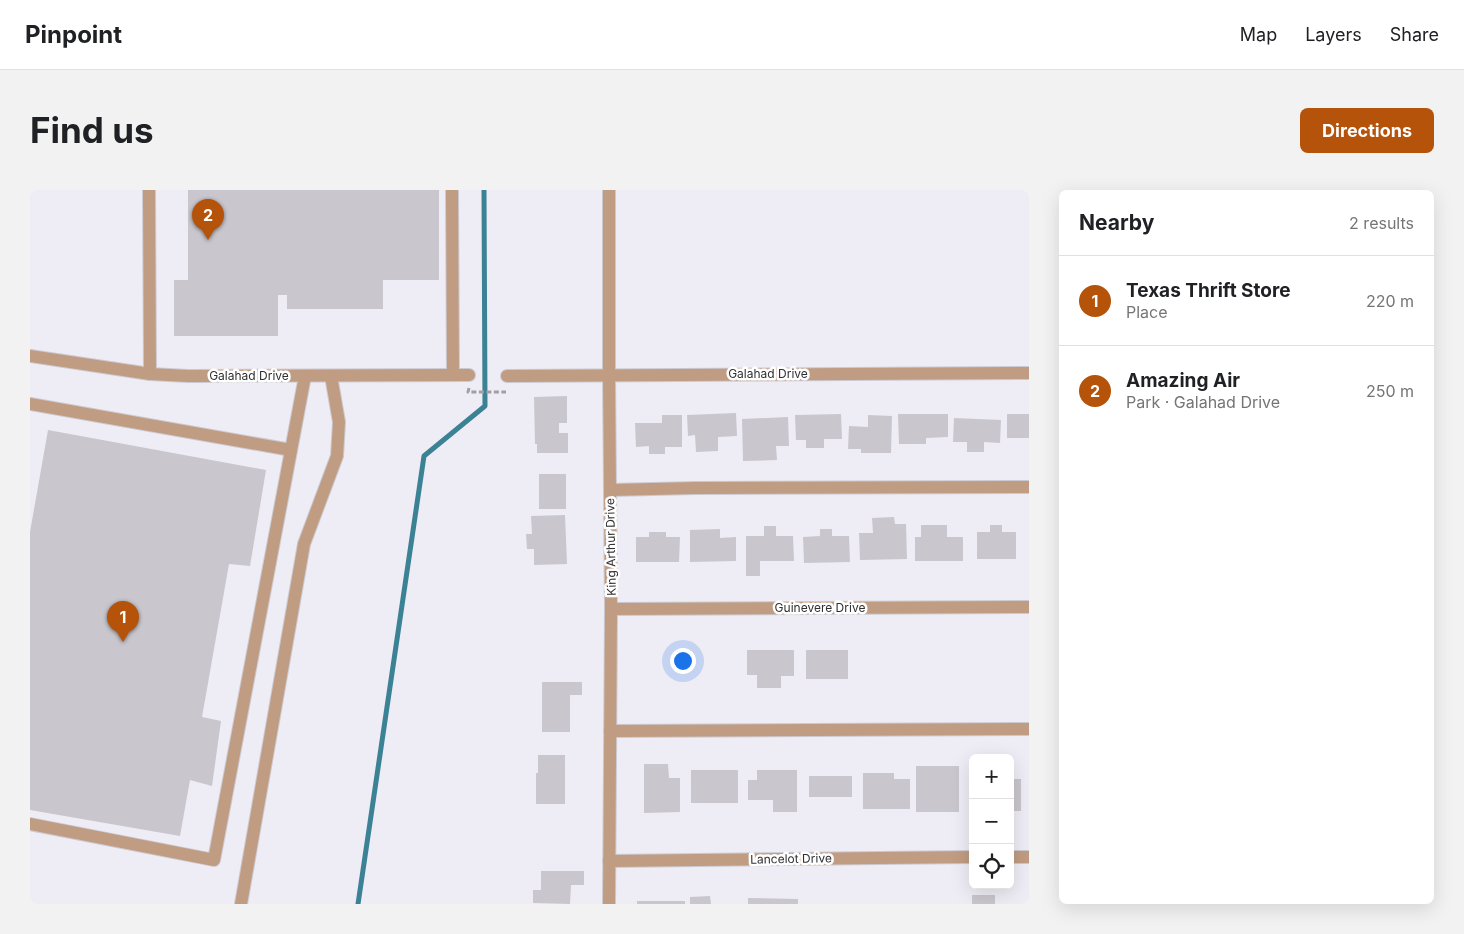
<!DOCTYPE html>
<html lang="en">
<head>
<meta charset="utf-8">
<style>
  :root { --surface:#fff; --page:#f2f2f2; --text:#202124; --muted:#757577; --line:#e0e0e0; --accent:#b45309 }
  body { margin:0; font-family:Inter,sans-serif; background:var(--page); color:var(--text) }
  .controls { position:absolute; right:15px; bottom:15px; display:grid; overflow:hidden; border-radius:8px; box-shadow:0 5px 20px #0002 }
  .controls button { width:45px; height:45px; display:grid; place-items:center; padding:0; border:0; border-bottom:1px solid var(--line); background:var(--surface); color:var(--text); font:25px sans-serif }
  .you { position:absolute; left:652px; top:470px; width:18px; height:18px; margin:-12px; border:4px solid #fff; border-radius:50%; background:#1a73e8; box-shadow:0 0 0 8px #1a73e833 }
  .badge { display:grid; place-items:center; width:32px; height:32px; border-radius:50%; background:var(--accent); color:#fff; font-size:16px; font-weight:700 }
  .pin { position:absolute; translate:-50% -41px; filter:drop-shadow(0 1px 2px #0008) }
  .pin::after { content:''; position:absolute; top:26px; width:18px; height:15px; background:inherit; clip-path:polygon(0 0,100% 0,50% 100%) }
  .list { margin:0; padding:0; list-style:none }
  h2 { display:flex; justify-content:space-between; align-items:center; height:65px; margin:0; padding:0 20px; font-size:21px }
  h2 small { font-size:16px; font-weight:400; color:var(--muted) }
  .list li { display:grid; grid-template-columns:32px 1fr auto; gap:15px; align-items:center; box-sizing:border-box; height:90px; padding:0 20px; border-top:1px solid var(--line) }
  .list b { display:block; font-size:19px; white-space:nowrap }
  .list p { margin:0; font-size:16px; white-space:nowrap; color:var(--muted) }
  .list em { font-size:16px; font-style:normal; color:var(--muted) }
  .icon { flex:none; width:28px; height:28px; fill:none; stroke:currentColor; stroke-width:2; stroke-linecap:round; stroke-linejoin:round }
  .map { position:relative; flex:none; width:999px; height:714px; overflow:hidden; border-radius:8px }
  header { display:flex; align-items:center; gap:30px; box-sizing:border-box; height:70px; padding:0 25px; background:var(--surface); border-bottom:1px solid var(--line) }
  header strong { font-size:24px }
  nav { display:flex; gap:28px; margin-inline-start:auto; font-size:18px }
  .intro { display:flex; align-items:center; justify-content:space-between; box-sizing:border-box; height:120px; padding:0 30px }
  h1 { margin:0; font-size:35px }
  .button { padding:12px 22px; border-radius:8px; background:var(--accent); color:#fff; font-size:18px; font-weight:700 }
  main { display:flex; gap:30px; padding:0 30px }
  aside { flex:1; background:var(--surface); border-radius:8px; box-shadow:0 5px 20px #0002 }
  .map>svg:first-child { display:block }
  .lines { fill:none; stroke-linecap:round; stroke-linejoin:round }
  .stream { stroke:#3b8295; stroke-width:5 }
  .building { fill:#c9c6ce }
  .minor-casing { stroke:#cccad1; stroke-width:14 }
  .path { stroke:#a19fa5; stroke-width:3; stroke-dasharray:5 2.5; stroke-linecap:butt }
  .minor { stroke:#c09c82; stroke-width:12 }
  .labels { text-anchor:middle; stroke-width:5; stroke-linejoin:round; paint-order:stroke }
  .street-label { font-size:12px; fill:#2f2f31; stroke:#fff }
</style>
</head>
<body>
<header>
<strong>Pinpoint</strong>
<nav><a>Map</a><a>Layers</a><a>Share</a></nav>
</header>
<div class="intro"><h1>Find us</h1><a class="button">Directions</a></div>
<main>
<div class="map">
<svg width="999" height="714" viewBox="0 0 999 714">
  <rect width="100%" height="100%" fill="#eeecf4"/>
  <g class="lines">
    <!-- stream -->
    <path class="stream" d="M328,714l66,-448 61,-50 -1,-216"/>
  </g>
  <!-- building -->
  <g class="building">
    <path d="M158,0h251v90h-56v29h-96v-14h-9v41h-104v-56h14z"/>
    <path d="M537,206v27h-8v10h9v20h-31v-9h-2l-1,-47z"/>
    <path d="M706,223l1,23 -19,1v14l-22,1 -1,-17 -7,1 -1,-21z"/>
    <path d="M811,224l1,25h-18v9h-18v-8h-10l-1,-25z"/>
    <path d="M868,224h50v23l-22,1v6h-27z"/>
    <rect x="977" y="224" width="22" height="24"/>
    <path d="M632,225h20v32h-17v7h-16v-8l-13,1 -1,-24h27z"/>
    <path d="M838,225l24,1 -1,37h-30v-4h-13l1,-23 19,1z"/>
    <path d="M758,227l1,29h-13l1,14 -34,1 -1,-42z"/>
    <path d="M924,228l47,2 -1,23 -16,-1v10h-17v-10h-14z"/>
    <path d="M18,240l218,40 -16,96 -21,-2 -27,153 19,4 -9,65 -22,-6 -10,56 -150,-26v-278z"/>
    <rect x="509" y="284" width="27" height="35"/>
    <path d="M535,325l2,49 -33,1v-16h-7l-1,-15h6l-1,-18z"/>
    <path d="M864,327l1,7h11l1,35 -47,1 -1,-27h14l-1,-15z"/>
    <path d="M891,335h26v12h16v24h-48v-24h6z"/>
    <path d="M960,335h12v7h14v27h-39v-27h13z"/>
    <path d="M734,336h12v10h17l1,25h-34v15h-14v-40h18z"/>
    <path d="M690,339v9l16,-1v24l-46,1v-32z"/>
    <path d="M790,339h12v7h17l1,26 -46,1 -1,-26 17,-1z"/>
    <path d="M619,342h17v5h14l-1,25h-43v-25h13z"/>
    <path d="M717,460h47v26h-13v12h-24v-13h-10z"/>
    <rect x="776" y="460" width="42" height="29"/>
    <path d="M512,492h40v13h-12v37h-28z"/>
    <path d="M508,565h27v49h-29v-31h2z"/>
    <path d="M614,574h24l1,14h11v34l-36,1z"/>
    <rect x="886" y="576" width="43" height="46"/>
    <rect x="661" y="580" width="47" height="33"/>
    <path d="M727,580h40v42h-24v-12h-25v-20h9z"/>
    <path d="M833,583h31v6h16v30h-47z"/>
    <rect x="779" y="586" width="43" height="21"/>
    <rect x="980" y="589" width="11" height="32"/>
    <path d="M511,681h43v14h-13l-1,19 -37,-1v-13h8z"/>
    <rect x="942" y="705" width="23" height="9"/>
    <path d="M680,706l1,8h-21v-7z"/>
    <path d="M718,708l50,1v5h-50z"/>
    <rect x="607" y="711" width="48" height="3"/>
  </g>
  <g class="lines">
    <defs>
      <g id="minor">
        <path d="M119,0l1,184"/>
        <path d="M422,0l1,185"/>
        <path d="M0,166l120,18 38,2 281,-1"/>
        <path d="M477,186l522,-3"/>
        <path d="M0,214l261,46"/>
        <path d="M580,300l85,-2 334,-1"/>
        <path d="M581,419l418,-2"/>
        <path d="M580,541l419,-2"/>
        <path d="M0,634l184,36 91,-484"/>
        <path d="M980,667h19"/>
        <path d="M579,671l364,-4"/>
        <path d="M211,714l63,-360 33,-88 2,-34 -8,-46"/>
        <path d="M579,714l2,-295 -2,-234v-185"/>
      </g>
    </defs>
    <!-- minor casing -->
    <use href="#minor" class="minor-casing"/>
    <!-- path -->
    <path class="path" d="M439,198l-1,4h38"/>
    <!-- minor -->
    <use href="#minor" class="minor"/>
  </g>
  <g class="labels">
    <!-- street labels -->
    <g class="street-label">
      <text x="738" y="188">Galahad Drive</text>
      <text x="219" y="190">Galahad Drive</text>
      <text transform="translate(581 357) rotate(-91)" y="4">King Arthur Drive</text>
      <text x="790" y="422">Guinevere Drive</text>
      <text transform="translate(761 669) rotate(-1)" y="4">Lancelot Drive</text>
    </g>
  </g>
</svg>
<div class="controls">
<button>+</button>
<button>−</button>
<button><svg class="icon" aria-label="locate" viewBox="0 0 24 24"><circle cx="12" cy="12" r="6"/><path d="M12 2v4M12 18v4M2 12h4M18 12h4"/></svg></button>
</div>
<div class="you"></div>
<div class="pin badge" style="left:93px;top:452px">1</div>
<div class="pin badge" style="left:178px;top:50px">2</div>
</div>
<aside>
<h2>Nearby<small>2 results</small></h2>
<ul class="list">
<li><span class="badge">1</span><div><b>Texas Thrift Store</b><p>Place</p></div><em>220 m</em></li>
<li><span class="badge">2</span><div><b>Amazing Air</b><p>Park · Galahad Drive</p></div><em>250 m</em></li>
</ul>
</aside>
</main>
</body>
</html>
